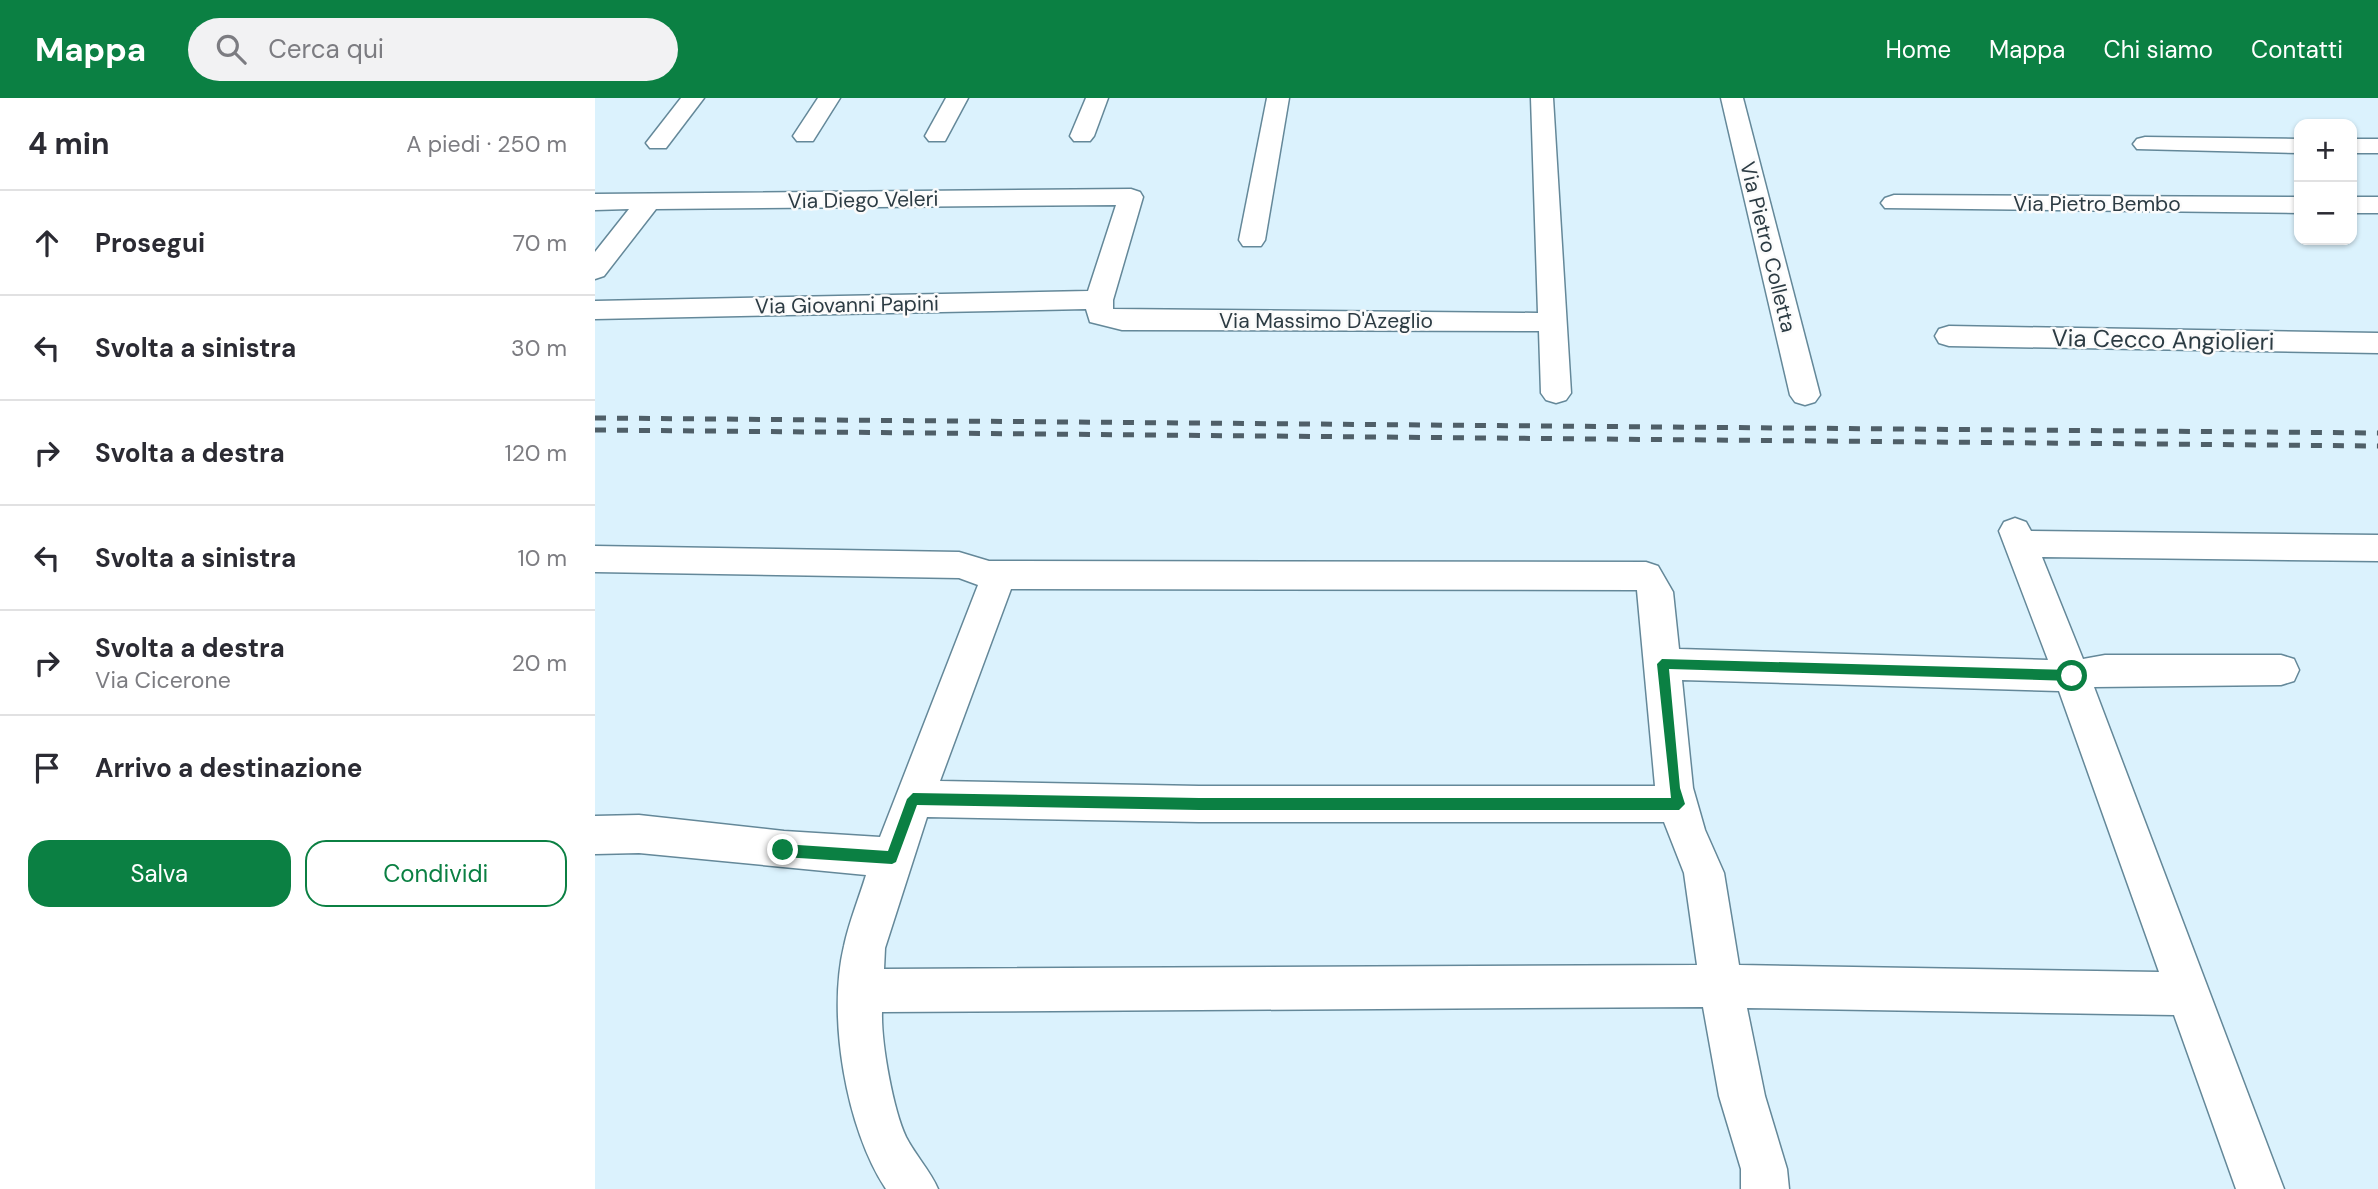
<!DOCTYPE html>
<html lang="it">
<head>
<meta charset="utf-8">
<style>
  :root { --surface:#fff; --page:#f2f2f3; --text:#2b2b33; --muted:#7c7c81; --line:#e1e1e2; --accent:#0b8043 }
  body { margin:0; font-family:"DM Sans",sans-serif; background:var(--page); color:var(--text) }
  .controls { position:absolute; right:21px; top:21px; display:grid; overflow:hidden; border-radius:14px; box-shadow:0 2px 5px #0004 }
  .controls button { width:63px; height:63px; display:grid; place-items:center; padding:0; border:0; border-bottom:2px solid var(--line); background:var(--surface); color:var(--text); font:35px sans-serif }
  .stop { position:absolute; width:21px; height:21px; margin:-16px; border:5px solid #0b8043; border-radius:50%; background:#fff }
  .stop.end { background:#0b8043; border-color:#fff; box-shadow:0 2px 7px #0008 }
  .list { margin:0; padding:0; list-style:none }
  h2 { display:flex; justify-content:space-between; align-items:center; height:91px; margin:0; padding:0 28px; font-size:30px }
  h2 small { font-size:23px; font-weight:400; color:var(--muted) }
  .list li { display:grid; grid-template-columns:46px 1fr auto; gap:21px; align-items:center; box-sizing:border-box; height:105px; padding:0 28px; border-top:2px solid var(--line) }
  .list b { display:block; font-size:26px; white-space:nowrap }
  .list p { margin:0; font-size:23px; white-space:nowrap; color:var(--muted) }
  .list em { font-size:23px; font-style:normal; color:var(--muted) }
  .actions { display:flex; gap:14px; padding:21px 28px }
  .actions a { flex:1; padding:16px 0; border:2px solid var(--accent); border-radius:21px; text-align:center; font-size:24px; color:var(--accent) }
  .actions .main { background:var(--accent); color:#fff }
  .icon { flex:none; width:38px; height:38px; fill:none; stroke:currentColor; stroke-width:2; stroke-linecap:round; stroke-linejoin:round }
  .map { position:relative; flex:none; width:1783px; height:1091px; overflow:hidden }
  header { display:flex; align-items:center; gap:42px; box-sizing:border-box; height:98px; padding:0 35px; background:var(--accent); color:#fff }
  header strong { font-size:33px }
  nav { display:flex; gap:38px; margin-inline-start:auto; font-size:24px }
  .search { width:490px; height:63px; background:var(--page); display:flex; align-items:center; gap:18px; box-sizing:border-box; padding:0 24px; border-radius:38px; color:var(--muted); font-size:26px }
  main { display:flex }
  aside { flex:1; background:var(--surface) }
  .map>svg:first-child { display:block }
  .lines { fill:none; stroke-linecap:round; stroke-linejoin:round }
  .street-casing { stroke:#648899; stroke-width:3 }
  .street { fill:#fff; fill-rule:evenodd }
  .rail { stroke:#4f5f68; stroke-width:5; stroke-dasharray:11 11; stroke-linecap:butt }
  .route { fill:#0b8043 }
  .labels { text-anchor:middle; stroke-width:5; stroke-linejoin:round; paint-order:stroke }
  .far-street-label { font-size:21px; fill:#2c3b43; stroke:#fbfbfb }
  .street-label { font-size:24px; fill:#2c3b43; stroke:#fbfbfb }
</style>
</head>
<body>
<header>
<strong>Mappa</strong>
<div class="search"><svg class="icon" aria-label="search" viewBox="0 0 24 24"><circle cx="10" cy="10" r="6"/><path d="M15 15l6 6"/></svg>Cerca qui</div>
<nav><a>Home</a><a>Mappa</a><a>Chi siamo</a><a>Contatti</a></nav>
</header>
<main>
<aside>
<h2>4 min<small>A piedi · 250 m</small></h2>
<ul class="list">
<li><svg class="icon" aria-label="ahead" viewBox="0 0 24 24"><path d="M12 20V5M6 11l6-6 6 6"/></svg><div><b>Prosegui</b></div><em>70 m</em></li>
<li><svg class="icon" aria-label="left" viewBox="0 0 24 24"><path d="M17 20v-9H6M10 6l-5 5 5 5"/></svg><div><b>Svolta a sinistra</b></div><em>30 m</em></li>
<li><svg class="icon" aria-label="right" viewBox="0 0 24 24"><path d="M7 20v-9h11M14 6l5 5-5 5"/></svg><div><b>Svolta a destra</b></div><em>120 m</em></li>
<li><svg class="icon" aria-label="left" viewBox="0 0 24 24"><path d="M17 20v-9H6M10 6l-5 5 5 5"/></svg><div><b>Svolta a sinistra</b></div><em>10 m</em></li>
<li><svg class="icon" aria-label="right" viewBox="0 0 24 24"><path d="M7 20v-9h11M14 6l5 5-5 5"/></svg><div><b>Svolta a destra</b><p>Via Cicerone</p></div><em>20 m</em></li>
<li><svg class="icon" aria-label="arrive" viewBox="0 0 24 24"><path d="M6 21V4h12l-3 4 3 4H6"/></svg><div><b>Arrivo a destinazione</b></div></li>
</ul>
<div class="actions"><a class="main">Salva</a><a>Condividi</a></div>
</aside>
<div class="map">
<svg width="1783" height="1091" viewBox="0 0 1783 1091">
  <rect width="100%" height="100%" fill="#dbf2fd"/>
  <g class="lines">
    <defs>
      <g id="street">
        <path d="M86,0h23l-38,50h-16l-4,-5z"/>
        <path d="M223,0h22l-27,43h-16l-4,-5z"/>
        <path d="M351,0h22l-23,43h-16l-4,-5z"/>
        <path d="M491,0h22l-14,38 -4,5h-16l-4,-5z"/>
        <path d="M672,0h22l-24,142 -4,6h-18l-4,-6z"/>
        <path d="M936,0h22l18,295 -5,7 -10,3 -10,-3 -5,-7 -2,-62 -417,-1 -32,-8 -4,-13 -491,10v-18l493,-10 28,-86 -460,4 -52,67 -9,3v-27l34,-43 -34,1v-16l536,-5 9,3 3,5 -30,103v9l425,4z"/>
        <path d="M1126,0h22l77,297 -5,7 -10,3 -10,-3 -5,-7z"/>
        <path d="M1550,39l154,2v14l-162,-4 -4,-5 4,-5z"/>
        <rect x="1757" y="41" width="26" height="14"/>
        <path d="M1299,97l405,2v16l-414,-5 -4,-5 4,-5z"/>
        <rect x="1757" y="99" width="26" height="16"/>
        <path d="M1354,228l429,7v20l-429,-7 -10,-3 -4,-7 4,-7z"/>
        <path d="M1420,420l11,4 5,9 347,4v26l-336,-4 41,102 22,-4h176l13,4 5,11 -5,11 -13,4 -187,2 190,502h-48l-62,-174 -427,-7 18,88 22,73 2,20h-48v-20l-22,-73 -16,-89 -821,5c-1,31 11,97 24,125 9,18 24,33 32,52h-52c-40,-60 -59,-173 -42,-243 5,-24 15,-48 22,-71l-227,-22 -44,1v-38l44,-1 145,16 96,6 98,-252 -19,-7 -364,-6v-26l364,6 30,9 657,1 12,4 15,26 6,57 369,11 -49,-129 5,-9zM416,491l626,1 18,196h-456l-259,-5zM1087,582l377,11 100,281 -420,-7 -15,-92 -19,-43 -12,-42zM332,719l272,5h465l20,51 13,92 -813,4 1,-21z"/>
      </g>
    </defs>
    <!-- street casing -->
    <use href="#street" class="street-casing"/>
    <!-- street -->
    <use href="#street" class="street"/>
    <!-- rail -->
    <g class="rail">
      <path d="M0,320l1783,15"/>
      <path d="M0,332l1783,16"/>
    </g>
  </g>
  <!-- route -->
  <path class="route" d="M1067,561l410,11 6,6 -6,5 -403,-12 11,119 5,16 -6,6h-480l-282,-5 -21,57 -4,2 -109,-7 -6,-7 6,-6 105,7 19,-52 6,-6 286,5h472l-14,-134z"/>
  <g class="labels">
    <!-- far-street labels -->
    <g class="far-street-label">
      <text transform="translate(268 102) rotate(-1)" y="7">Via Diego Veleri</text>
      <text x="1502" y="113">Via Pietro Bembo</text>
      <text transform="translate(1173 149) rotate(76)" y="7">Via Pietro Colletta</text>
      <text transform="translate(252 207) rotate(-1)" y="7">Via Giovanni Papini</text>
      <text x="731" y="230">Via Massimo D'Azeglio</text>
    </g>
    <!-- street labels -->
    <g class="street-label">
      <text transform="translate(1568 242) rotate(1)" y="8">Via Cecco Angiolieri</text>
    </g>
  </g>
</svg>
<div class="controls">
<button>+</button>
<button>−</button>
</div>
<div class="stop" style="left:1477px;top:578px"></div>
<div class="stop end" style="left:188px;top:752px"></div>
</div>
</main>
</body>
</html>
